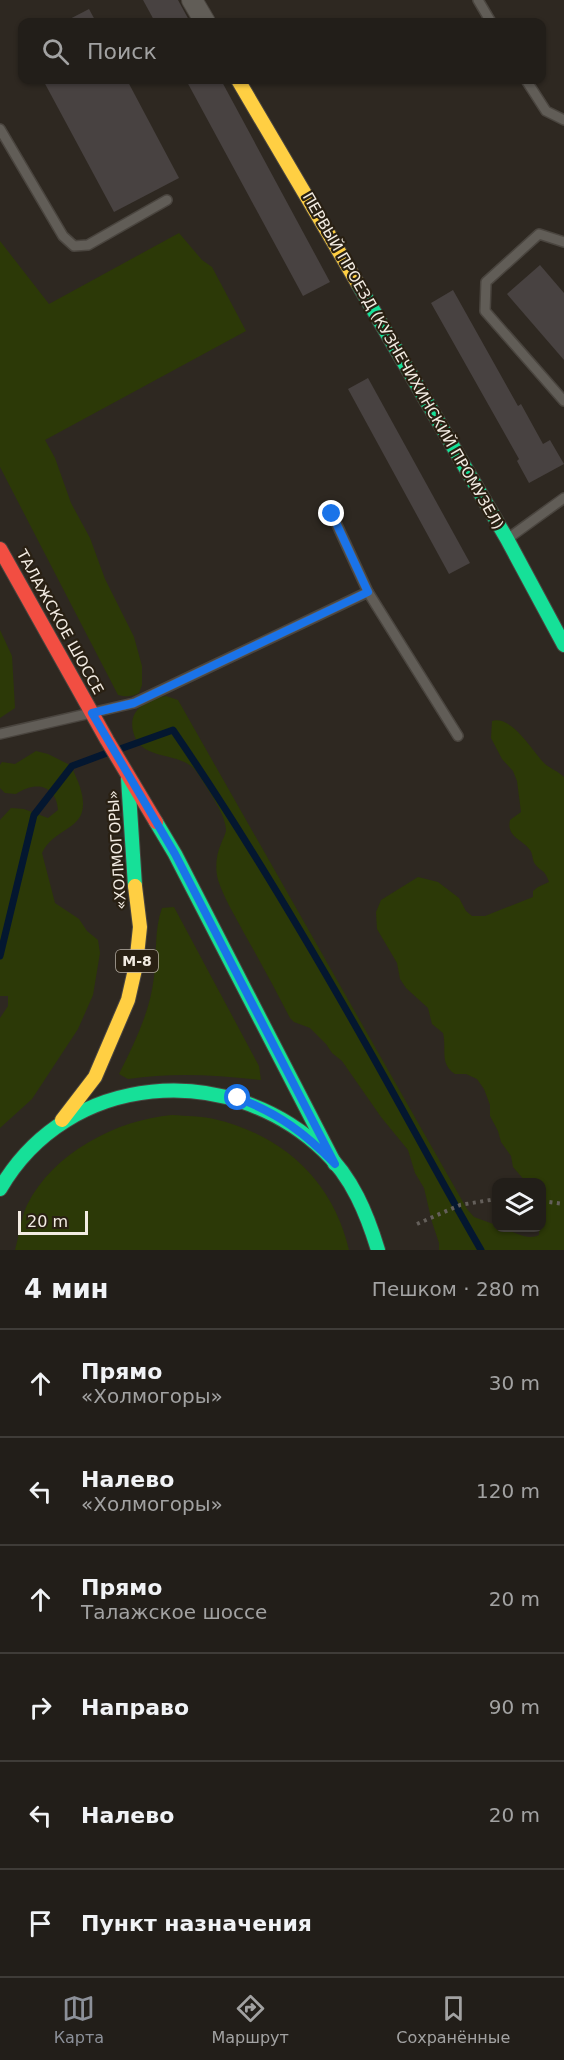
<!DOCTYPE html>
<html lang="ru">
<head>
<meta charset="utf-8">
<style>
  :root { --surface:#221e19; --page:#2a2722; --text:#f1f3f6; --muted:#a2a2a2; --line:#3f3c38; --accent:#8c9099 }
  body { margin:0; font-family:"DejaVu Sans",sans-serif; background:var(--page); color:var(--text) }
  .controls { position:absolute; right:18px; bottom:18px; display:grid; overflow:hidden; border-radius:12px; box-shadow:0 2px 4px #0004 }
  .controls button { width:54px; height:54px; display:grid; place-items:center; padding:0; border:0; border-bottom:2px solid var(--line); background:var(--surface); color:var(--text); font:30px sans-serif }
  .scale { position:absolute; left:18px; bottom:15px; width:70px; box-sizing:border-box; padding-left:6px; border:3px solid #f2ebe2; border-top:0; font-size:16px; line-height:21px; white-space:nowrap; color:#f2ebe2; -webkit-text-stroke:4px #292013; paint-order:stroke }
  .stop { position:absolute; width:18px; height:18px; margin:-14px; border:4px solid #1a73e8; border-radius:50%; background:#fff }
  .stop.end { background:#1a73e8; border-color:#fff; box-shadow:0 2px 6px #0008 }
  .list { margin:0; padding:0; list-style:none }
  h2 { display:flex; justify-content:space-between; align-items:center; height:78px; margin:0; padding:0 24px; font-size:26px }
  h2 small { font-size:20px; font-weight:400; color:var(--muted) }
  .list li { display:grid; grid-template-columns:39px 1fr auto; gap:18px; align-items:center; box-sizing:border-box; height:108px; padding:0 24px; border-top:2px solid var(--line) }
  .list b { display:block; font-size:22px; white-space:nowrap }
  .list p { margin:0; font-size:20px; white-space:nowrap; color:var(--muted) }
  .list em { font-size:20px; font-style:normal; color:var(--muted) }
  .icon { flex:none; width:33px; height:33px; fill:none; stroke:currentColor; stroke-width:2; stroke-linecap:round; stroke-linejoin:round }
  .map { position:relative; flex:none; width:564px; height:1250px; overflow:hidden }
  .search { position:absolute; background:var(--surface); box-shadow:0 2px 4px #0004; left:18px; right:18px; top:18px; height:66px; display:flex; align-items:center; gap:15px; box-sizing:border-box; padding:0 21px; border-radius:12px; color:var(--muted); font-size:22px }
  .sheet { height:726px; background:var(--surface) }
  nav { display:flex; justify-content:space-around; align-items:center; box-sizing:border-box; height:84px; border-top:2px solid var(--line); background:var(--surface); font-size:16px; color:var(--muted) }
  nav a { display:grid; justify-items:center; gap:3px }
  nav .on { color:var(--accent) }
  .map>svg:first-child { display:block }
  .green { fill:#2c3907 }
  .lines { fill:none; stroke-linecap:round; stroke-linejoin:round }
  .stream { stroke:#041730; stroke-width:7 }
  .building { fill:#484241 }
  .lane-casing { stroke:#4a453f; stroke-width:12 }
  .street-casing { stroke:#4a453f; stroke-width:22 }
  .fast-casing { stroke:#4a453f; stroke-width:16 }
  .slow-casing { stroke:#4a453f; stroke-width:16 }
  .jam-casing { stroke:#4a453f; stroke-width:16 }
  .path { stroke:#645f5a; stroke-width:4; stroke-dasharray:3 4.5; stroke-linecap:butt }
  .lane { stroke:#615d57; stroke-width:9 }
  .street { stroke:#615d57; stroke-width:20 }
  .fast { stroke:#16e098; stroke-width:14 }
  .slow { stroke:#ffcf43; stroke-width:14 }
  .jam { stroke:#f24e42; stroke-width:14 }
  .route { stroke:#1a73e8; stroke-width:8 }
  .labels { text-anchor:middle; stroke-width:4.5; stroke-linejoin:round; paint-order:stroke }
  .shield { fill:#292013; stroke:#b6aea4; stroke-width:1.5 }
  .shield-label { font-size:14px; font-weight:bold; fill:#f2ebe2 }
  .street-label { font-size:15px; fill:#f2ebe2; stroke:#292013 }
</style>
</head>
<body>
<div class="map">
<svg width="564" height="1250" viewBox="0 0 564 1250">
  <rect width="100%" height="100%" fill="#2e2821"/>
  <!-- green -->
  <g class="green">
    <path d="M179,233l23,27 10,7 34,64 -201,109 10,18 16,45 19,35 15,41 29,58 8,29v19l-3,8c-7,4 -13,4 -21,2l-118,-228v-226l49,63z"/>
    <path d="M0,630l12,26 3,52 -15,10z"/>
    <path d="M166,696l12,4 289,509 7,8 22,8v3c16,0 28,14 43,7v-7h3v-46h-16l-13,-15 -2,-11 -10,-14 -3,-11 -8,-15v-11l-6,-16 -7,-10 -11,-5h-11c-16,-10 -8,-25 -12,-41l-11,-9 -4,-16 -22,-20 -6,-9 -3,-16 -20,-34 -1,-17 5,-12 37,-23 20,5 21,16 7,13 6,5h13l48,-19v-6l5,-4 11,-5c-5,-14 -7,-9 -14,-18 -3,-4 -2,-10 -5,-14 -8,-11 -24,-13 -20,-30l11,-8 -4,-31 -4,-10 -11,-12 -11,-21 1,-17c20,-6 40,30 53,43 6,5 13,7 19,13v473h-125v-7l-7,-21 -8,-34 -9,-15 -7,-23 -27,-33 -39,-56 -10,-8 -6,-9 -16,-16 -16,-6 -4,-4c-15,-29 -30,-57 -46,-85 -9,-17 -20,-35 -26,-53 -3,-12 -2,-25 3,-36 1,-4 4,-8 5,-13 1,-15 -20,-44 -28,-57 -14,-25 -58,-10 -65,-43 -5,-21 14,-32 33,-35z"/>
    <path d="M36,751l12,3 24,12c2,8 6,14 8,21 14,45 -24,37 -38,66l13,50 24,16 8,12 11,9 2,13 -7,42 -15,34 -46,70 -32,29v-110l8,-12v-10h-8v-176l11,-12 13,1 24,9 10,-8c-2,-26 -23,-29 -42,-16l-11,-1 -5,-5v-23l2,-3 13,2z"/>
    <path d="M174,907l85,159 2,14c-44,-5 -88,-8 -133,-1l-9,-5c16,-32 31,-62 35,-97 3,-23 0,-47 8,-69z"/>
    <path d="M172,1115c14,1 29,1 42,4 69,16 119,62 135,131h-334c4,-14 6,-32 12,-45 26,-52 89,-85 145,-90z"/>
  </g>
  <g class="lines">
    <!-- stream -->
    <g class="stream">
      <path d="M120,749l53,-19c70,102 134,210 195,318 38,67 74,135 113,202"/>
      <path d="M0,956l34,-141 38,-49 35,-13"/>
    </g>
  </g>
  <!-- building -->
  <g class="building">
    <path d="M143,0h35l12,22h-35z"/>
    <path d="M89,9l7,13h-32z"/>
    <path d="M43,80h84l52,98 -65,34z"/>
    <path d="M186,80h35l109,202 -27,14z"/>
    <path d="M540,265l24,28v67l-57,-66z"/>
    <path d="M453,290l65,116 3,-2 22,40 7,-4 14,24 -35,19 -12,-22 2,-2 -88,-156z"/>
    <path d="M368,378l102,185 -21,11 -101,-185z"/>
  </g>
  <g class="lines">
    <defs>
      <g id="lane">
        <path d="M478,0l13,22"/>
        <path d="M526,80l20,31 18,9"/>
        <path d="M0,129l63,107 11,10 14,-1 79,-45"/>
        <path d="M564,242l-25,-8 -53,48 -1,29 79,90"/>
        <path d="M332,514l36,78"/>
        <path d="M510,537l54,-39"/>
        <path d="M0,734l134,-31 234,-111 90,144"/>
      </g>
      <path id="street" d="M192,0l13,22"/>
      <g id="fast">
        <path d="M358,284l149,255 57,106"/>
        <path d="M128,778l7,108"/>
        <path d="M156,822l19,32 160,310"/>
        <path d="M0,1189c68,-118 229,-129 324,-38 28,26 43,63 54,99"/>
      </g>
      <g id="slow">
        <path d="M238,80l120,204"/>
        <path d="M62,1120l33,-43 33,-77 8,-35 4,-38 -5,-41"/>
      </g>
      <path id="jam" d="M0,549l107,191 49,82"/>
    </defs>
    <!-- lane casing -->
    <use href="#lane" class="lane-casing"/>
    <!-- street casing -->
    <use href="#street" class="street-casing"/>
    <!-- fast casing -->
    <use href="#fast" class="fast-casing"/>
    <!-- slow casing -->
    <use href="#slow" class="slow-casing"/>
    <!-- jam casing -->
    <use href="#jam" class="jam-casing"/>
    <!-- path -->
    <g class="path">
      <path d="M542,1201l22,3"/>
      <path d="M417,1224l43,-19 36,-6"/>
    </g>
    <!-- lane -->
    <use href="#lane" class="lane"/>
    <!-- street -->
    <use href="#street" class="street"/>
    <!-- fast -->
    <use href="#fast" class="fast"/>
    <!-- slow -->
    <use href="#slow" class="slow"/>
    <!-- jam -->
    <use href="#jam" class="jam"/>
  </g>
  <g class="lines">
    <!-- route -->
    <path class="route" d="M238,1098c41,16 67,35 97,66l-160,-310 -83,-141 42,-10 234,-111 -36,-78"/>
  </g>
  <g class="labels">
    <!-- shield labels -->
    <rect class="shield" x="116" y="950" width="42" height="22" rx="4.5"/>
    <g class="shield-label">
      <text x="137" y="966">М-8</text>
    </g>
    <!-- street labels -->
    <g class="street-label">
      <text transform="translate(403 361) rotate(60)" y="5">ПЕРВЫЙ ПРОЕЗД (КУЗНЕЧИХИНСКИЙ ПРОМУЗЕЛ)</text>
      <text transform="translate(60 622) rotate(61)" y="5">ТАЛАЖСКОЕ ШОССЕ</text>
      <text transform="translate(117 850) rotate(-94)" y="5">«ХОЛМОГОРЫ»</text>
    </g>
  </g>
</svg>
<div class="controls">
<button><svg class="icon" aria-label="layers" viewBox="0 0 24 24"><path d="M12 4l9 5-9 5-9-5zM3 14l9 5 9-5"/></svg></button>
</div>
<div class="scale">20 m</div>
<div class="stop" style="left:238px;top:1098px"></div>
<div class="stop end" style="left:332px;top:514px"></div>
<div class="search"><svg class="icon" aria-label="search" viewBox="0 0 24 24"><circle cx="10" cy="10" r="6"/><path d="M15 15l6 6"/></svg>Поиск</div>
</div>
<section class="sheet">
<h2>4 мин<small>Пешком · 280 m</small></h2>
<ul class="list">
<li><svg class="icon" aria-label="ahead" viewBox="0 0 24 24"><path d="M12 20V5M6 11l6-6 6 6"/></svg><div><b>Прямо</b><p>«Холмогоры»</p></div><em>30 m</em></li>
<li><svg class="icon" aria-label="left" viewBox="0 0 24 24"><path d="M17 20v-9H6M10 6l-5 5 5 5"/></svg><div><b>Налево</b><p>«Холмогоры»</p></div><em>120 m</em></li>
<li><svg class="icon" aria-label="ahead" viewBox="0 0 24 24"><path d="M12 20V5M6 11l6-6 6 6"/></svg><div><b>Прямо</b><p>Талажское шоссе</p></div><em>20 m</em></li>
<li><svg class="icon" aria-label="right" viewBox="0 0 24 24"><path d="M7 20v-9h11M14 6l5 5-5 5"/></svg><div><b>Направо</b></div><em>90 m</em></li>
<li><svg class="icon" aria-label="left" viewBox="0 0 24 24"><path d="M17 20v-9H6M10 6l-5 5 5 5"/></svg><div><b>Налево</b></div><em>20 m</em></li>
<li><svg class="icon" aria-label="arrive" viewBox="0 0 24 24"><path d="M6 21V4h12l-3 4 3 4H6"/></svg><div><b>Пункт назначения</b></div></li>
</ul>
</section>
<nav>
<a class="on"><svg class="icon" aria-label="map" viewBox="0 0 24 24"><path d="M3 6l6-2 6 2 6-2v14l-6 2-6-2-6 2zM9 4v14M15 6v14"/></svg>Карта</a>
<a><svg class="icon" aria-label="directions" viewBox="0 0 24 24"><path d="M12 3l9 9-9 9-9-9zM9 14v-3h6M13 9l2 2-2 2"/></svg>Маршрут</a>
<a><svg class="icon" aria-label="saved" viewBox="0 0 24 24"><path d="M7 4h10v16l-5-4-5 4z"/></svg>Сохранённые</a>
</nav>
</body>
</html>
